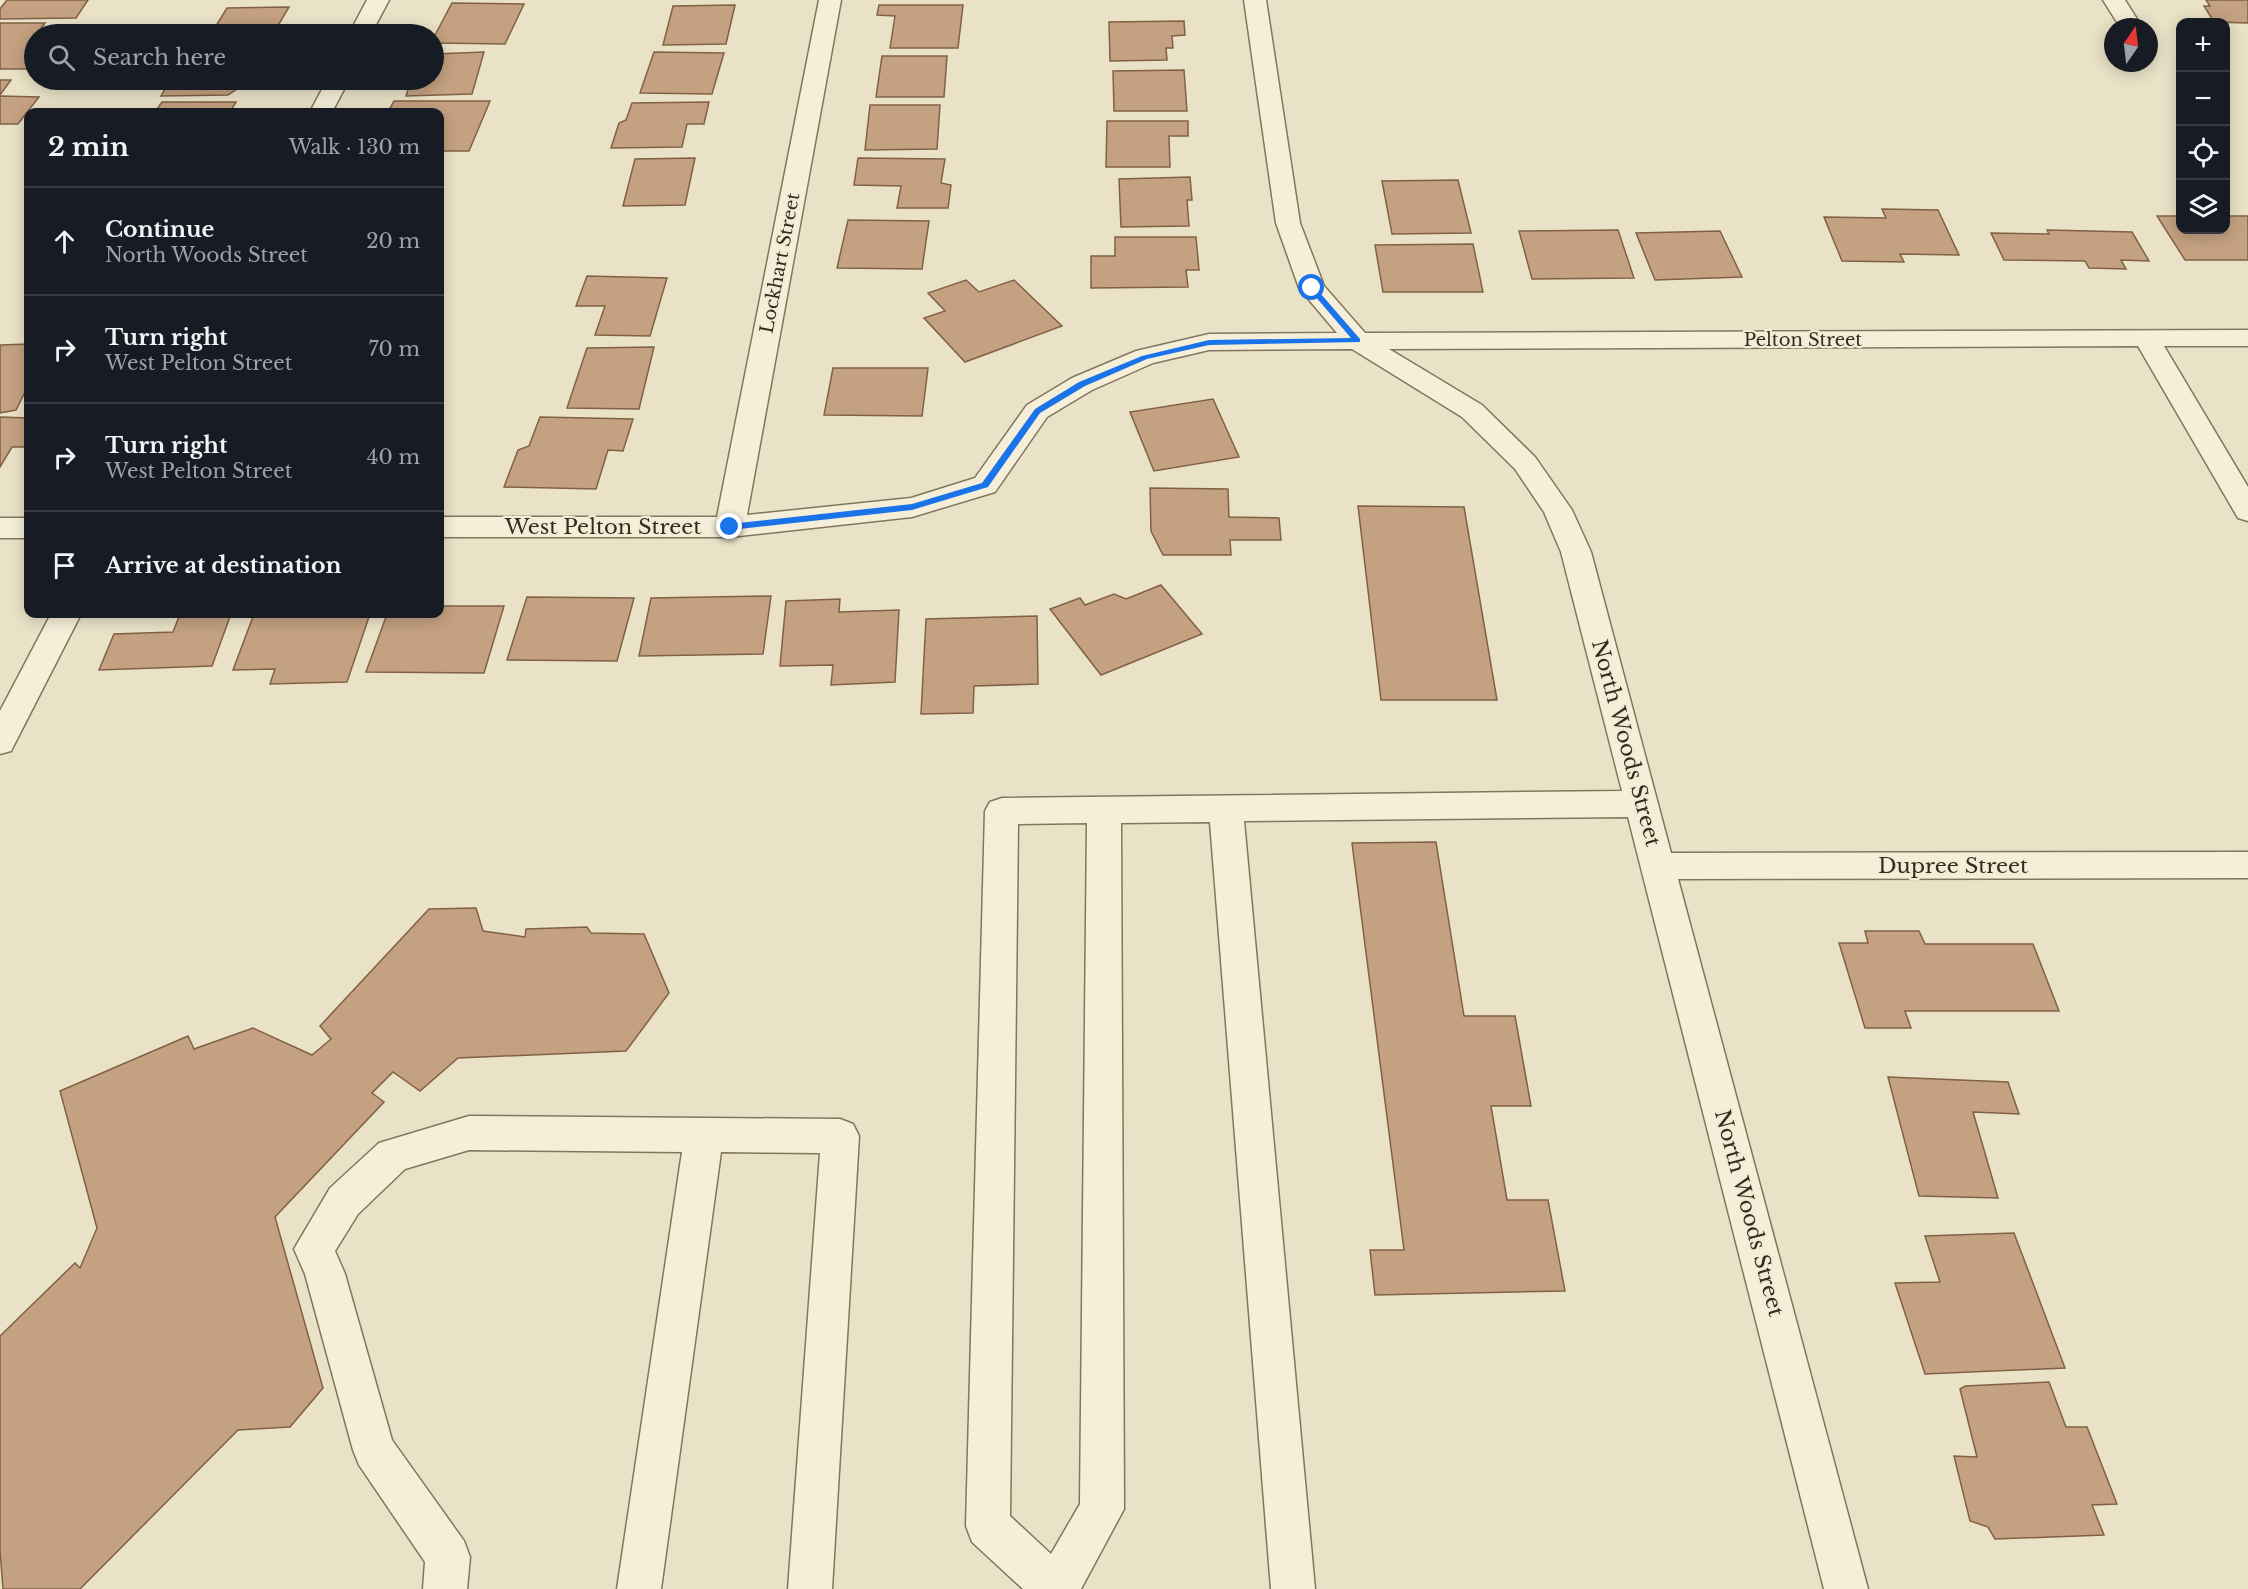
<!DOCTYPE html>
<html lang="en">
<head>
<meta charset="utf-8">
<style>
  :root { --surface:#171b24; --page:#20242c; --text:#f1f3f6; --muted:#9ea1a6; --line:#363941 }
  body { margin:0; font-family:"Libre Baskerville",serif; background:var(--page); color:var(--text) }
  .controls { position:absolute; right:18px; top:18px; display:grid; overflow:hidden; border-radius:12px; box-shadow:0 3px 15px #0003 }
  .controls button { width:54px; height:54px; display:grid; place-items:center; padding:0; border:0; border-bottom:2px solid var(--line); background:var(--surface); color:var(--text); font:30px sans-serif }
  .compass { position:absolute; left:2104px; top:18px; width:54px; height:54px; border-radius:50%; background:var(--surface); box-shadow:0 3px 15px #0003; rotate:14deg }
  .stop { position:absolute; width:18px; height:18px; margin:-14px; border:4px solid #1a73e8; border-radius:50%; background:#fff }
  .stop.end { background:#1a73e8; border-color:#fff; box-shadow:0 2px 6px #0008 }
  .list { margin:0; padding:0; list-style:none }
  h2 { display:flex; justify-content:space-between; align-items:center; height:78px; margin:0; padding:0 24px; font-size:26px }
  h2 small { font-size:20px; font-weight:400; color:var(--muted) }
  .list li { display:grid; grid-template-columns:39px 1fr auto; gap:18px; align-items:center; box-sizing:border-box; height:108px; padding:0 24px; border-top:2px solid var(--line) }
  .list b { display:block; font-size:22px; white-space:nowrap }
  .list p { margin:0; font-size:20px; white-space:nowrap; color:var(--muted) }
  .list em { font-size:20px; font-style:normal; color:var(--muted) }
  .icon { flex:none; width:33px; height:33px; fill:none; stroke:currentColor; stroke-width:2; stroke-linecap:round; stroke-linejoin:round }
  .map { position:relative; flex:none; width:2248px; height:1589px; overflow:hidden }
  .search { position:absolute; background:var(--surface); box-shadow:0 3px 15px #0003; left:24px; top:24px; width:420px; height:66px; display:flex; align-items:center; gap:15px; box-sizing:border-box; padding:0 21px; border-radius:33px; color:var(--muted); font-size:22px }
  .panel { position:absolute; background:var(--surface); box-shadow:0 3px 15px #0003; left:24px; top:108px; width:420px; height:510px; border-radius:12px }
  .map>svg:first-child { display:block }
  .building { fill:#c4a180; stroke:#806146; stroke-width:1.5 }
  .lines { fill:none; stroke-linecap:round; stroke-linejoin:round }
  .minor-casing { stroke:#83755e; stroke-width:3 }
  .minor { fill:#f5efd9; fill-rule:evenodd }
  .route { fill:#1a73e8 }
  .labels { text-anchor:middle; stroke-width:4.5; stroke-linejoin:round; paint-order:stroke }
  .far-street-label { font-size:18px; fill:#352c20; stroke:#f2ecd5 }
  .street-label { font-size:21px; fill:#352c20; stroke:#f2ecd5 }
</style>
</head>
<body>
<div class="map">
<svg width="2248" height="1589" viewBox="0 0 2248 1589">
  <rect width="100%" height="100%" fill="#eae2c7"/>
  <!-- building -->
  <g class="building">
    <path d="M7,0h81l-12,18 -76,1v-10z"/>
    <path d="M2206,0h42v23l-34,-1 -10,-16h6z"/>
    <path d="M452,3l72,1 -19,40 -71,-1v-6z"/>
    <path d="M735,5l-9,39 -63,1 10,-39z"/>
    <path d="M879,5h84l-5,43h-68l5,-32 -18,-1z"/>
    <path d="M289,7l-16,27h-62l16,-26z"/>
    <path d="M1184,21l1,14 -13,1 1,12h-7l1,12 -57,1 -1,-39z"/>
    <path d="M0,23h45l-6,8h22l-2,3h-25v35h-34z"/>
    <path d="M484,52l-12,42 -66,2 5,-16h23v-26z"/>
    <path d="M654,52l70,1 -12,41 -72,-1z"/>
    <path d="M882,56h65l-3,41h-68z"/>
    <path d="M1184,70l3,41h-73l-1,-40z"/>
    <path d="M0,80h11l-11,15z"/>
    <path d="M170,80h76l-3,5 -15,10 -67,1z"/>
    <path d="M0,96l39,1 -21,27h-18z"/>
    <path d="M394,101h96l-21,50h-29v-39h-52z"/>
    <path d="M162,102h74l-6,10h-75z"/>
    <path d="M709,102l-5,22h-17l-5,23 -71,1 8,-25 7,-3 6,-17z"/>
    <path d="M870,105h70l-3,44 -72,1z"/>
    <path d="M1107,121h81v15h-19l1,31h-64z"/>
    <path d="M695,158l-10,47 -62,1 12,-47z"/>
    <path d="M858,158l87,1 -4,24 10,2 -3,23h-51l4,-22 -47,-1z"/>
    <path d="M1190,177l2,23h-5l2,26 -68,1 -2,-48z"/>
    <path d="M1458,180l13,53 -79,1 -10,-53z"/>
    <path d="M1882,209l56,1 21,45 -59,-1 4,8 -62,-1 -18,-44 62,1z"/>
    <path d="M2157,216h23v14h46v-14h22v44h-63z"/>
    <path d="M848,220l81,1 -7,48 -85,-1z"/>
    <path d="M1618,230l16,48 -102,1 -13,-48z"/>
    <path d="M2047,230l85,2 17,29 -28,-1 5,9 -37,-1 -4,-7 -81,-1 -13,-27 58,1z"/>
    <path d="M1720,231l22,46 -87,3 -19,-47z"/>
    <path d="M1115,237h81l3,33h-13l2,17 -97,1v-32h24z"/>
    <path d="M1473,244l10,48h-100l-8,-47z"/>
    <path d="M587,276l80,2 -17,58 -55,-1 10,-29h-29z"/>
    <path d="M966,280l13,12 35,-12 48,46 -97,36 -41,-44 21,-7 -17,-18z"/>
    <path d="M28,344v42l-12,24 -16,3v-68z"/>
    <path d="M654,347l-15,62 -72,-1 20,-60z"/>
    <path d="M833,368h95l-6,48 -98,-1z"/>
    <path d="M1213,399l26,58 -85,14 -24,-59z"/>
    <path d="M0,417l28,1v29h-16l-12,20z"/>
    <path d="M540,417l93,2 -10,32 -15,-1 -12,39 -92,-2 14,-37 11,-4z"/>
    <path d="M1150,488l78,1 1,28 50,1 2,22h-51l1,15h-68l-12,-24z"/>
    <path d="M1358,506l106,1 33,193h-116z"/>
    <path d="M1161,585l41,49 -101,41 -51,-66 30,-11 5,7 29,-11 12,5z"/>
    <path d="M771,596l-8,58 -124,2 12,-58z"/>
    <path d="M527,597l107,1 -17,63 -110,-1z"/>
    <path d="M440,599h3l-2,7h63l-20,67 -118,-1 21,-58h53z"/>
    <path d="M840,599l-1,13 60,-2 -4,72 -64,3 2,-20 -53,1 6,-65z"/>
    <path d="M180,614h51l-19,52 -113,4 15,-36 59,-2z"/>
    <path d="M254,614h116l-23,68 -77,2 5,-15 -42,1z"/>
    <path d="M1037,616l1,68 -64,2 -1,27 -52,1 5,-95z"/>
    <path d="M1436,842l28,174h51l16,90h-40l16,94h41l17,91 -190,4 -5,-45h34l-52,-407z"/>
    <path d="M476,908l7,23 42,6 1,-8 61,-2 4,6 53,1 25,59 -43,58 -168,7 -38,33 -27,-19 -21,21 12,9 -109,115 48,171 -33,39 -52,3 -158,159h-77l-3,-38v-215l75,-73 5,5 17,-40 -37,-137 128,-55 6,13 59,-21 59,27 19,-16 -11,-13 109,-117z"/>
    <path d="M1865,931h54l6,13h108l26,67h-154l6,17h-46l-26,-85h29z"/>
    <path d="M1888,1077l120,5 11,32 -46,-2 25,86 -79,-2z"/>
    <path d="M2014,1233l51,135 -140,6 -30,-91 45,-1 -15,-46z"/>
    <path d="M2049,1382l17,45h21l30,77 -25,1 12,30 -109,4 -7,-12 -18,-6 -16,-65 23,1 -17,-68 5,-3z"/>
  </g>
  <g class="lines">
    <defs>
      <g id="minor">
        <path d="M367,0h22l-18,34h-22z"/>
        <path d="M819,0h22l-94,515 164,-17 64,-20 52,-73 45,-27 64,-27 73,-17 128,-1 -38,-45 -23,-65 -32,-223h22l34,223 24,63 41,47 883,-3v16h-84l84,141v34l-10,-3 -100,-172 -749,3 93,56 53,52 37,53 19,42 80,301 577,-1v26l-570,1 190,710h-44l-196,-772 -384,4 71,768h-44l-61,-767 -89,1 3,686 -43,80h-58l-51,-47 -6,-16 19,-715 5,-9 12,-4 620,-7 -61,-239 -17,-40 -29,-43 -53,-52 -110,-68 -143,1 -56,13 -61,27 -45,27 -52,75 -83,25 -182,20h-290v-20h277zM1087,823l-7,681 -29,50 -41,-38 8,-692z"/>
        <path d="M2103,0h22l17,27h-22z"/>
        <path d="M327,80h22l-17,32h-22z"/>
        <rect x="0" y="518" width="28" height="20"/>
        <path d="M51,614h30l-70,137 -11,3v-43z"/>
        <path d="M469,1116l371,3 13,5 6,12 -27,453h-44l32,-436 -99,-1 -60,437h-44l65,-437 -213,-2 -64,19 -47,45 -23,37 10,23 47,166 72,101 6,16 -3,32h-44l2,-27 -66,-97 -6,-15 -48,-176 -11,-25 36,-61 49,-45z"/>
      </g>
    </defs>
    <!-- minor casing -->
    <use href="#minor" class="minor-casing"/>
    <!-- minor -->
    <use href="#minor" class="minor"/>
  </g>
  <!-- route -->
  <path class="route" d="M1309,286h5l46,53v3l-151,3 -62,14 -62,27 -45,27 -52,74 -76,23 -182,20 -4,-3 4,-3 182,-20 70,-21 53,-74 44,-27 63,-26 67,-16 142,-2 -42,-49z"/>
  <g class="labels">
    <!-- far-street labels -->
    <g class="far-street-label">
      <text transform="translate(780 263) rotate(-79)" y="6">Lockhart Street</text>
      <text x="1803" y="346">Pelton Street</text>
    </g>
    <!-- street labels -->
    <g class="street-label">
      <text x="603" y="534">West Pelton Street</text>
      <text transform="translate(1626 743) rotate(75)" y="7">North Woods Street</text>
      <text x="1953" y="873">Dupree Street</text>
      <text transform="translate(1749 1213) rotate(75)" y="7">North Woods Street</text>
    </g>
  </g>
</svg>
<div class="controls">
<button>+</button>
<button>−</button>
<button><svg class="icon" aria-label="locate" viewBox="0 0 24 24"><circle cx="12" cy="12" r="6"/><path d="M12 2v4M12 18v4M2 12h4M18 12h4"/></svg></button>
<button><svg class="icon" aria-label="layers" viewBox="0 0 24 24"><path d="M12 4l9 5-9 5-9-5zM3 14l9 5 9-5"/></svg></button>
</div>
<svg class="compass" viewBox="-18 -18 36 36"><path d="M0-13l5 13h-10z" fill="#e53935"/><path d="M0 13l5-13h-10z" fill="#9ea1a6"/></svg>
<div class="stop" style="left:1312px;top:288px"></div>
<div class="stop end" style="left:730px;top:527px"></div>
<div class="search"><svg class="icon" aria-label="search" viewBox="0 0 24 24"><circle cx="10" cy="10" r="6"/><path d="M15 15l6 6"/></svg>Search here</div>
<section class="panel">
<h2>2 min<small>Walk · 130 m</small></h2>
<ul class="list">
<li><svg class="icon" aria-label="ahead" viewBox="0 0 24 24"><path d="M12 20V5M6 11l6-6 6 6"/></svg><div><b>Continue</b><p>North Woods Street</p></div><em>20 m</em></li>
<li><svg class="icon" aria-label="right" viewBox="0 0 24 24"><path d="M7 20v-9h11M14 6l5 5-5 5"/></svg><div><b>Turn right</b><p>West Pelton Street</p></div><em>70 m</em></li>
<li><svg class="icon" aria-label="right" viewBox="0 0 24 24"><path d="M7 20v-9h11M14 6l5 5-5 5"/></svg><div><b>Turn right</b><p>West Pelton Street</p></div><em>40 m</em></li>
<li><svg class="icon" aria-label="arrive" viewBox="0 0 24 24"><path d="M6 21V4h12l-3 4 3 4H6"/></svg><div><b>Arrive at destination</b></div></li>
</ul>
</section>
</div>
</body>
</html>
